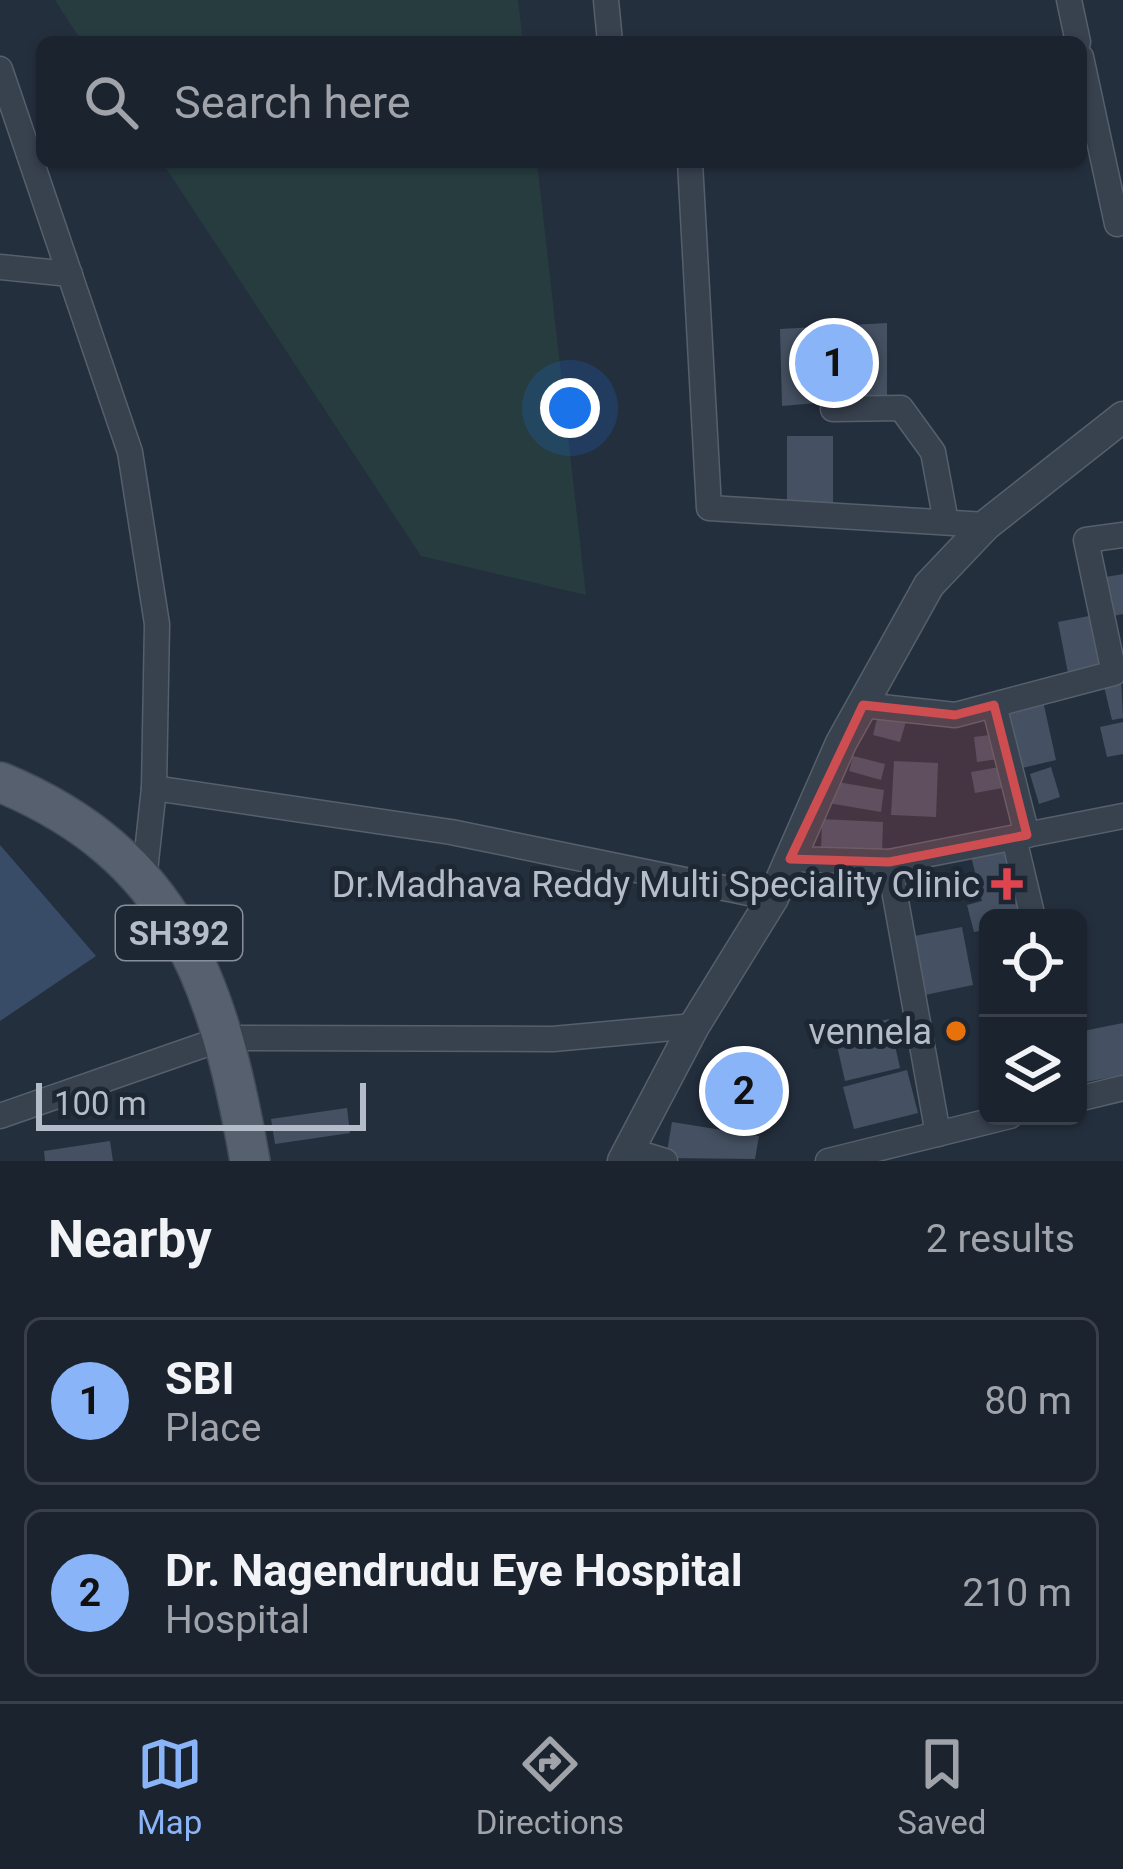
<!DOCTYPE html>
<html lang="en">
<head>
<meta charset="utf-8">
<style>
  :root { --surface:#1b232e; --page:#282f3a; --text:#f1f3f6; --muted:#a0a4aa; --line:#39404a; --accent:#8ab4f8 }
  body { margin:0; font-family:Roboto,sans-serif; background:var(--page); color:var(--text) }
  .controls { position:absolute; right:36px; bottom:36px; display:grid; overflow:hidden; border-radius:18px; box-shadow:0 3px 9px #0004 }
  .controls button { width:108px; height:108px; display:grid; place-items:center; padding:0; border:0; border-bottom:3px solid var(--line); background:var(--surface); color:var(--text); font:60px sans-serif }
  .scale { position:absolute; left:36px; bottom:30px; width:330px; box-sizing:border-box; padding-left:12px; border:6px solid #b4bcc9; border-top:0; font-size:33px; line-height:42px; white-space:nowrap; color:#b4bcc9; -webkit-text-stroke:9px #1d2633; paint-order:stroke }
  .you { position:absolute; left:570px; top:408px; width:42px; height:42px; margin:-30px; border:9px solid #fff; border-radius:50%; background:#1a73e8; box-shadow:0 0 0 18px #1a73e833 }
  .badge { display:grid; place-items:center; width:78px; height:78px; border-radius:50%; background:var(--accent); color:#111; font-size:39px; font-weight:700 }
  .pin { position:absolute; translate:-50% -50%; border:6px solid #fff; box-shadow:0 3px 12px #0006 }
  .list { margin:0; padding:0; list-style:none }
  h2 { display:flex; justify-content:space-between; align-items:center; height:156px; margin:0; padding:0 48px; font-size:51px }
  h2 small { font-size:39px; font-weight:400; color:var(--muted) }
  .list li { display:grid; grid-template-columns:78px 1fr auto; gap:36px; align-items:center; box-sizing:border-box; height:168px; margin:0 24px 24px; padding:0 24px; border:3px solid var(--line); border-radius:18px }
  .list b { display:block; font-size:45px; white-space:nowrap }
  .list p { margin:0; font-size:39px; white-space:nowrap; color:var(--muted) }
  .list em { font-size:39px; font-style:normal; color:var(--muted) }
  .icon { flex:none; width:66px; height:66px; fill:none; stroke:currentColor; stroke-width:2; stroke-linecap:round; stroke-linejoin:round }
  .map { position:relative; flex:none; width:1123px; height:1161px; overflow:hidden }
  .search { position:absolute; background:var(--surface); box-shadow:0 3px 9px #0004; left:36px; right:36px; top:36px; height:132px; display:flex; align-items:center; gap:30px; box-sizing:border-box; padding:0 42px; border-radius:18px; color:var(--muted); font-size:45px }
  .sheet { height:540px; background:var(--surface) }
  nav { display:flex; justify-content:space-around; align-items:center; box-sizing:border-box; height:168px; border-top:3px solid var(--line); background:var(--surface); font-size:33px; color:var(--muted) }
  nav a { display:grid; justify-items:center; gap:6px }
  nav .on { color:var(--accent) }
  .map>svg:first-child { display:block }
  .green { fill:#263c3f }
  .water { fill:#394c67 }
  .building { fill:#455162 }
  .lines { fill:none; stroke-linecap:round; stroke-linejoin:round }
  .minor-casing { stroke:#565f6c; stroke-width:27 }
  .tertiary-casing { stroke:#565f6c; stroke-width:33 }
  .primary-casing { stroke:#414a57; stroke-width:42 }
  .minor { stroke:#38414e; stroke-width:24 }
  .tertiary { stroke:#38414e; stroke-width:30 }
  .primary { stroke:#56606e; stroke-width:39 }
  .marked { fill:#ce4d50; fill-opacity:0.2; stroke:#ce4d50; stroke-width:9; stroke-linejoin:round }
  .health-dot { fill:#e0444e; stroke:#1d2633; stroke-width:4.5 }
  .food-dot { fill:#e8710a; stroke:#1d2633; stroke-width:4.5 }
  .labels { text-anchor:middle; stroke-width:10; stroke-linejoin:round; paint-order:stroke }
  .shield { fill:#1d2633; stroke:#878f9c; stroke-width:3 }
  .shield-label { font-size:33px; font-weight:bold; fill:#b4bcc9 }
  .poi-label { font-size:36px; fill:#b4bcc9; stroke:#1d2633; text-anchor:end }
</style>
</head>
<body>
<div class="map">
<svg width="1123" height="1161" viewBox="0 0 1123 1161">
  <rect width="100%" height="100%" fill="#242f3e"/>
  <!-- green -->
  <g class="green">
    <path d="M55,0h463l5,42h-441z"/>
    <path d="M162,162h375l49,433 -165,-39z"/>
  </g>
  <!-- water -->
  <path class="water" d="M0,845l96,111 -96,65z"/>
  <!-- building -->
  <g class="building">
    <path d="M887,323v74l-105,9 -2,-77z"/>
    <rect x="787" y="436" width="46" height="66"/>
    <path d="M1123,574v40l-15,3 -8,-39z"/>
    <path d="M1094,615l11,50 -37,8 -10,-51z"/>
    <path d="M1121,678l2,40 -11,2 -9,-38z"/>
    <path d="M1043,701l13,59 -38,9 -13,-59z"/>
    <path d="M879,711l28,7 -7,24 -27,-7z"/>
    <path d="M1123,722v32l-16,3 -7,-30z"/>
    <path d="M997,734l2,25 -22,3 -3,-25z"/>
    <path d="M853,756l32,8 -4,16 -32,-9z"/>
    <path d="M894,761l44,2 -2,54 -45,-2z"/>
    <path d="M1005,766l3,21 -33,6 -4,-21z"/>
    <path d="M1051,767l9,30 -21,7 -9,-30z"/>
    <path d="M832,781l52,9 -3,22 -53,-9z"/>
    <path d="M822,819l61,3 -1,31 -61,-2z"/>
    <path d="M1020,844l12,74h-44v11l-14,3 -7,-27 15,-4 -11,-45z"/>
    <path d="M962,927l11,58 -53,11 -11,-59z"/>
    <path d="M889,1019l11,49 -55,13 -11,-49z"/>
    <path d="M1123,1023v52l-42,8 -3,-51z"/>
    <path d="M709,1069l70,14 -7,39 -71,-14z"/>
    <path d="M907,1070l11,43 -64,16 -11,-42z"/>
    <path d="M347,1108l3,25 -75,11 -4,-25z"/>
    <path d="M672,1122l87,14 -4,23 -89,-1z"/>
    <path d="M110,1141l3,20h-68l-1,-10z"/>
  </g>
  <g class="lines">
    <defs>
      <g id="minor">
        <path d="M606,0l4,42"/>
        <path d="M1069,0l9,42"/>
        <path d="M1081,57l36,167"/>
        <path d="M0,69l130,383 27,172 -3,164"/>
        <path d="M690,162l19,346 277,17"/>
        <path d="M0,267l70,7"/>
        <path d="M833,409l68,-1 32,44 13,70"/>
        <path d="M863,705l92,10 159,-42 -28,-133 37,-5"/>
        <path d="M994,705l33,130"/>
        <path d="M1014,838l19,80"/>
        <path d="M790,859l99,3 234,-46"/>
        <path d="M889,862l49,272"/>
        <path d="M144,880l10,-92 297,44 322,66"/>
        <path d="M1078,1099l45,-11"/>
        <path d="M0,1116l224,-78 329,1 141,-13"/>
        <path d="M632,1151l33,10"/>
        <path d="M828,1161l182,-45"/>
      </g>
      <path id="tertiary" d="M623,1161l71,-135 79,-128 68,-155 88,-158 57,-60 137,-108"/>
      <path id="primary" d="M0,782c177,73 219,203 250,379"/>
    </defs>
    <!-- minor casing -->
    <use href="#minor" class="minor-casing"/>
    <!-- tertiary casing -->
    <use href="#tertiary" class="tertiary-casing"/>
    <!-- primary casing -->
    <use href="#primary" class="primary-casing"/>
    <!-- minor -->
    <use href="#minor" class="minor"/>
    <!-- tertiary -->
    <use href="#tertiary" class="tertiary"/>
    <!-- primary -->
    <use href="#primary" class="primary"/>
  </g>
  <!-- marked area -->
  <path class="marked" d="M863,705l92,10 39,-10 33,130 -138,27 -99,-3z"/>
  <!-- markers -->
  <path class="health-dot" d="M1001 866h12v12h12v12h-12v12h-12v-12h-12v-12h12z"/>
  <circle class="food-dot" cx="956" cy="1031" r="12"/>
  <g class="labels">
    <!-- shield labels -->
    <rect class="shield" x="116" y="906" width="126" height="54" rx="9"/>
    <g class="shield-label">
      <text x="179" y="945">SH392</text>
    </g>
    <!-- poi labels -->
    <g class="poi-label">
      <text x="980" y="897">Dr.Madhava Reddy Multi Speciality Clinic</text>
      <text x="932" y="1044">vennela</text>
    </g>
  </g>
</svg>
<div class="controls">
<button><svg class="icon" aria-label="locate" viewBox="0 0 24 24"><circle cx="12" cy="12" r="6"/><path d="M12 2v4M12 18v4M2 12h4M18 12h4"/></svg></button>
<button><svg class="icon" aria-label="layers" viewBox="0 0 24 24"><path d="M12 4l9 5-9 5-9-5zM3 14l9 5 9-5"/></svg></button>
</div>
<div class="scale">100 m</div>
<div class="you"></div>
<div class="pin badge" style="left:834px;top:363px">1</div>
<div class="pin badge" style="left:744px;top:1091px">2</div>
<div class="search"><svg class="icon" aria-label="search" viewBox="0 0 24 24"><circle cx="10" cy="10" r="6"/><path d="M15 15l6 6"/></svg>Search here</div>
</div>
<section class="sheet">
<h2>Nearby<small>2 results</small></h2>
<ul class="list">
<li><span class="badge">1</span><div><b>SBI</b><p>Place</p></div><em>80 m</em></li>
<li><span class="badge">2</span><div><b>Dr. Nagendrudu Eye Hospital</b><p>Hospital</p></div><em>210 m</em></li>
</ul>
</section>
<nav>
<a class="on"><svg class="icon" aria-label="map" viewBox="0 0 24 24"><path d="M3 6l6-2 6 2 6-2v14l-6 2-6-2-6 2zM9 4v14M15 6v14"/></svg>Map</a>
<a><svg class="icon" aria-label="directions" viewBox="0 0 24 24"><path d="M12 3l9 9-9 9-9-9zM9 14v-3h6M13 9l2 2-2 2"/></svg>Directions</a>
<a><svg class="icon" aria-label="saved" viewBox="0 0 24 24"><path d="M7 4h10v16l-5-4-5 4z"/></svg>Saved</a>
</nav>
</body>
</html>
